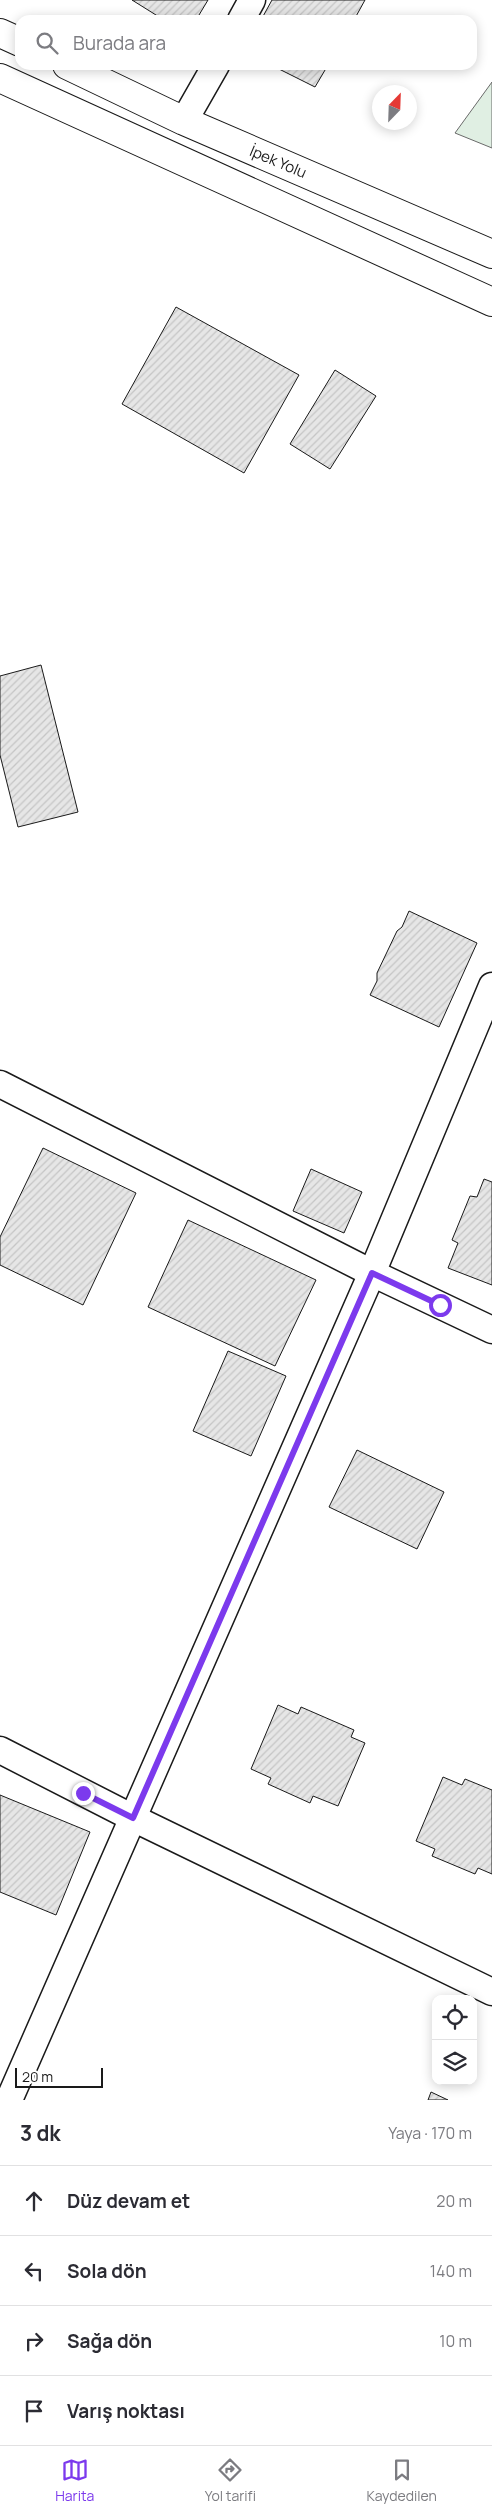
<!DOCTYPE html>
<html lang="tr">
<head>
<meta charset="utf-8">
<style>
  :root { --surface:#fff; --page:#f2f2f3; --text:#2b2b33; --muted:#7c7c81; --line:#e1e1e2; --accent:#7c3aed }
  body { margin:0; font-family:Manrope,sans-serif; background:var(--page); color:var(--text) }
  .controls { position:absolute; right:15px; bottom:15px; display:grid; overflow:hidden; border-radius:10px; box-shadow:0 2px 12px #0003 }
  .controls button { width:45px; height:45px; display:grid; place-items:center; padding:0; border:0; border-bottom:1px solid var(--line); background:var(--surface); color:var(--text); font:25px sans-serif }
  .compass { position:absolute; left:372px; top:85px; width:45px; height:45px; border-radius:50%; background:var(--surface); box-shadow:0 2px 12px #0003; rotate:23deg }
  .scale { position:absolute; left:15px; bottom:12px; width:88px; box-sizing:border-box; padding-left:5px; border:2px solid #1a1a1a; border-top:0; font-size:14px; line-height:18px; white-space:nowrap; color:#1a1a1a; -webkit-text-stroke:4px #fff; paint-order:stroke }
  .stop { position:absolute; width:15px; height:15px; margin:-11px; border:4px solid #7c3aed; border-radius:50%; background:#fff }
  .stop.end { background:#7c3aed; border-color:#fff; box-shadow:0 1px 5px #0008 }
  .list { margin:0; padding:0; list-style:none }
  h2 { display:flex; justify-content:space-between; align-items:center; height:65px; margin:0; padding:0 20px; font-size:21px }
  h2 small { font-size:16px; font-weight:400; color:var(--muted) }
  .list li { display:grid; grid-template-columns:32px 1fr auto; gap:15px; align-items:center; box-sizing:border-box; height:70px; padding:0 20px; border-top:1px solid var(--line) }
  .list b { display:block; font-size:19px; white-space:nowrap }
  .list em { font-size:16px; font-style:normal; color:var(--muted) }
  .icon { flex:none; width:28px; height:28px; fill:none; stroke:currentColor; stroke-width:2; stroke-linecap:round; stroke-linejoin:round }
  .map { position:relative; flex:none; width:492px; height:2100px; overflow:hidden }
  .search { position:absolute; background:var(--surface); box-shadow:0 2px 12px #0003; left:15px; right:15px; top:15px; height:55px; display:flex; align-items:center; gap:12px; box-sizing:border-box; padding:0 18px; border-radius:15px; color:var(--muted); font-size:19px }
  .sheet { height:345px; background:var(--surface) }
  nav { display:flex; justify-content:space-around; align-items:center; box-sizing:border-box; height:70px; border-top:1px solid var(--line); background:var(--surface); font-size:14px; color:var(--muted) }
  nav a { display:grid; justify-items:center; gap:2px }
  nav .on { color:var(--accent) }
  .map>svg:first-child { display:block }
  .green { fill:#e0efe3; stroke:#6a6a6a }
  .building { fill:url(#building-hatch); stroke:#1a1a1a }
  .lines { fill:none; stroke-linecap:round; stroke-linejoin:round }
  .minor-casing { stroke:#1a1a1a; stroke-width:29 }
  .trunk-casing { stroke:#1a1a1a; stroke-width:30 }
  .minor { stroke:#fff; stroke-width:26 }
  .trunk { stroke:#fff; stroke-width:28 }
  .route { stroke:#7c3aed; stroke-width:6 }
  .labels { text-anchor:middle; stroke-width:4; stroke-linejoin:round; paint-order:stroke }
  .street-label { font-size:15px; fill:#1a1a1a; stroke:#fff }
</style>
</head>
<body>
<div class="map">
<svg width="492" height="2100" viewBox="0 0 492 2100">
  <defs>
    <pattern id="building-hatch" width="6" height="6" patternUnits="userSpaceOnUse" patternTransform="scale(1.25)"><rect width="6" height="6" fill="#e6e6e6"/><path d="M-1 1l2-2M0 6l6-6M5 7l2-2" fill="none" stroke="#c5c5c5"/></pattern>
  </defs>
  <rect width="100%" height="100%" fill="#fff"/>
  <!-- green -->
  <path class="green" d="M492,82v66l-37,-15z"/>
  <!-- building -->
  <g class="building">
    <path d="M132,0h76l-12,20h-32z"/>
    <path d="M272,0h93l-11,20h-93z"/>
    <path d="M271,65h57l-13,22z"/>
    <path d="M176,307l123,68 -55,98 -122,-69z"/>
    <path d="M335,370l41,26 -46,73 -40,-25z"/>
    <path d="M41,665l37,147 -60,15 -18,-72v-79z"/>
    <path d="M409,911l68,32 -38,84 -69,-32 7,-14v-8l20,-42 5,-4z"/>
    <path d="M43,1148l93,45 -53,112 -83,-40v-28z"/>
    <path d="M311,1169l51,23 -18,41 -51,-22z"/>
    <path d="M484,1179l8,3v103l-44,-17 10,-25 -6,-3 18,-44 7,1z"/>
    <path d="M188,1220l128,60 -41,86 -127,-59z"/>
    <path d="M228,1351l58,25 -35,80 -58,-25z"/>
    <path d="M357,1450l87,42 -27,57 -88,-42z"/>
    <path d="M278,1705l20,9 3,-7 53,23 -3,7 14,6 -27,63 -25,-10 -3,7 -42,-19 3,-6 -20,-9z"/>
    <path d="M443,1777l19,8 3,-6 27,11v84l-14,-6 -3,6 -43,-18 3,-7 -19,-8z"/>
    <path d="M0,1795l90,37 -34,83 -56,-23z"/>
    <path d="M431,2092l17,8h-20z"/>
  </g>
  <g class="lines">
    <defs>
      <g id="minor">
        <path d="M241,20l11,-20"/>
        <path d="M184,121l32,-56"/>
        <path d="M0,1084l372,189 120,57"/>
        <path d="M0,1750l133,68 359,174"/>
        <path d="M9,2100l363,-827 120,-287"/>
      </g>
      <g id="trunk">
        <path d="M0,33l20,9"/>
        <path d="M67,65l117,56 308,133"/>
        <path d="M0,78l492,224"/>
      </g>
    </defs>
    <!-- minor casing -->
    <use href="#minor" class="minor-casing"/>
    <!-- trunk casing -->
    <use href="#trunk" class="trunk-casing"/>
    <!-- minor -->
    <use href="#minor" class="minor"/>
    <!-- trunk -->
    <use href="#trunk" class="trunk"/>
  </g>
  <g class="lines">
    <!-- route -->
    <path class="route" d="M83,1793l50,25 239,-545 68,32"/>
  </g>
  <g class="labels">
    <!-- street labels -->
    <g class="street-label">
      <text transform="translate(278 162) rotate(23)" y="5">İpek Yolu</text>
    </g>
  </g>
</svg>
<div class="controls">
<button><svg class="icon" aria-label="locate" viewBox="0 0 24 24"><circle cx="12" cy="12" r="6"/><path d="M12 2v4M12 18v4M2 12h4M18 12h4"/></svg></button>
<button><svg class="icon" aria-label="layers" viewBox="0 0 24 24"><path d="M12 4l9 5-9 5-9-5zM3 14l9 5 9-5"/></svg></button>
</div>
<svg class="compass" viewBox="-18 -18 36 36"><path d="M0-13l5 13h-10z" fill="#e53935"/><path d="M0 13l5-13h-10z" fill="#7c7c81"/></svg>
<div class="scale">20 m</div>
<div class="stop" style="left:440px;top:1305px"></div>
<div class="stop end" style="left:83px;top:1793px"></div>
<div class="search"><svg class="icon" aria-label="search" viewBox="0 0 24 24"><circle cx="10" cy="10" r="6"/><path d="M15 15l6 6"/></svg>Burada ara</div>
</div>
<section class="sheet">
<h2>3 dk<small>Yaya · 170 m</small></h2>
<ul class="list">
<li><svg class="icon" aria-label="ahead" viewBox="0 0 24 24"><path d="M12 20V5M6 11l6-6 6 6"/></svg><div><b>Düz devam et</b></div><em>20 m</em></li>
<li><svg class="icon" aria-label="left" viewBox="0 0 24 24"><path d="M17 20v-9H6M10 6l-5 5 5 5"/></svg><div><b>Sola dön</b></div><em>140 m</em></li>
<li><svg class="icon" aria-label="right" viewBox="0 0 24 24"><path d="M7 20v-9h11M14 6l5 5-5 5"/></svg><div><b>Sağa dön</b></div><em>10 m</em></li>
<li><svg class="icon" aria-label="arrive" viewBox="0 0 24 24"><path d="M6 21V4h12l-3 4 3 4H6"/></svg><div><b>Varış noktası</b></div></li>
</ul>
</section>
<nav>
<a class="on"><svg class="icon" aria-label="map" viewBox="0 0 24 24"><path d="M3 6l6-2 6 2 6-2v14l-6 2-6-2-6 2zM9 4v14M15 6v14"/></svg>Harita</a>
<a><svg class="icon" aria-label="directions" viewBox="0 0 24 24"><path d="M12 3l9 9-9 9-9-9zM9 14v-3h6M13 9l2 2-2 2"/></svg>Yol tarifi</a>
<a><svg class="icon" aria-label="saved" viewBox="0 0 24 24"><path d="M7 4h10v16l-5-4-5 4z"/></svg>Kaydedilen</a>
</nav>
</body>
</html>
